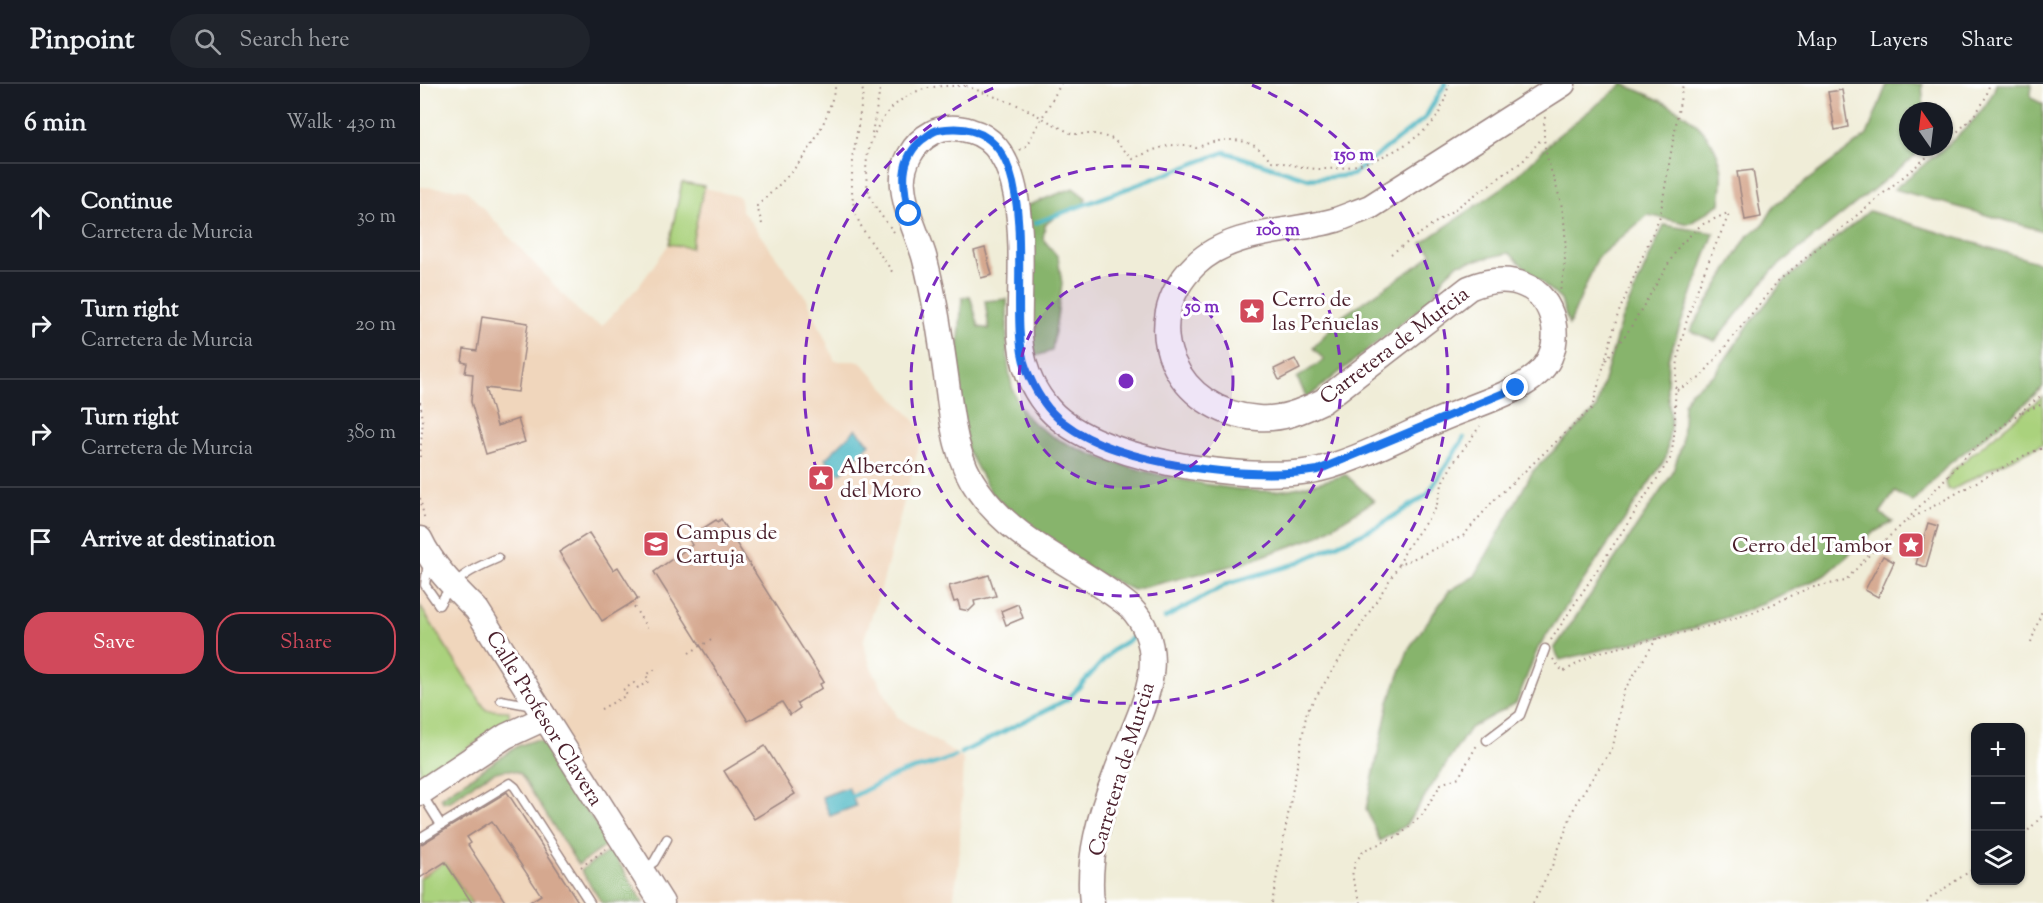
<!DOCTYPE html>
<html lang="en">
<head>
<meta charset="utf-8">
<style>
  :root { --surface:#171b24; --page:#20242c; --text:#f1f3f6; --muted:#9ea1a6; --line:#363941; --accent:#d1495b }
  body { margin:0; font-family:"Sorts Mill Goudy",serif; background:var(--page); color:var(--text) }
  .controls { position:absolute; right:18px; bottom:18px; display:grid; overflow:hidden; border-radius:12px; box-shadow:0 2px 4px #0004 }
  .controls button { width:54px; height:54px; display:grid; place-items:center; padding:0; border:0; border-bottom:2px solid var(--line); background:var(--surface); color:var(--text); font:30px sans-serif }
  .compass { position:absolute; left:1479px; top:18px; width:54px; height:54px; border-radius:50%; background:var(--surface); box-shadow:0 2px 4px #0004; rotate:346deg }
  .stop { position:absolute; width:18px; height:18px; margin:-14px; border:4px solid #1a73e8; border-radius:50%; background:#fff }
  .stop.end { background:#1a73e8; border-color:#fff; box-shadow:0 2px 6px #0008 }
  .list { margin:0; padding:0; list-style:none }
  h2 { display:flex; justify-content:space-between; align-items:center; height:78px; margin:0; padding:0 24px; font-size:26px }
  h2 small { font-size:20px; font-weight:400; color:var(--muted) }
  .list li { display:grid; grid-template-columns:39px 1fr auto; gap:18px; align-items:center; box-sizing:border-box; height:108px; padding:0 24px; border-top:2px solid var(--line) }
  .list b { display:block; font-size:22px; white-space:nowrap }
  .list p { margin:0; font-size:20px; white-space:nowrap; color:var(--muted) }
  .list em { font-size:20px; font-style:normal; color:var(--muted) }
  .actions { display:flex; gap:12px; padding:18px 24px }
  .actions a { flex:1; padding:14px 0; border:2px solid var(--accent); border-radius:24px; text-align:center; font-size:21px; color:var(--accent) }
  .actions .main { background:var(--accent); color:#fff }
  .icon { flex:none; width:33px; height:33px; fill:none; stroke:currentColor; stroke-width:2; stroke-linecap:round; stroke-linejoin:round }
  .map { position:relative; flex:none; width:1623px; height:819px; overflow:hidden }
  header { display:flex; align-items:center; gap:36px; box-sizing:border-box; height:84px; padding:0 30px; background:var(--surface); border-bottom:2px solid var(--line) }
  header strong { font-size:28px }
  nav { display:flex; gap:33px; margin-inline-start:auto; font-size:21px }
  .search { width:420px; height:54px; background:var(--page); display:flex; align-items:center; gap:15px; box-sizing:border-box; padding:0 21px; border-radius:33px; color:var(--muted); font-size:22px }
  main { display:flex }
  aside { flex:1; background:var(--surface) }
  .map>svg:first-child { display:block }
  .built { fill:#f0d6bc }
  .green { fill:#aad27d; stroke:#7a7854; stroke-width:1.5 }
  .forest { fill:#87b46c; stroke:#686a4c; stroke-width:1.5 }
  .water { fill:#47b5c2; stroke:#486a76; stroke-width:1.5 }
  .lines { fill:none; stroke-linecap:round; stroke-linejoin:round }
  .stream { stroke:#47b5c2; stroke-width:4.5 }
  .building { fill:#d5a88f }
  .lane-casing { stroke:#9d8682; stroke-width:11 }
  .secondary-casing { stroke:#9d8682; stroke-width:27 }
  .path { stroke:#9d8682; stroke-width:2; stroke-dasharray:1.5 4.5; stroke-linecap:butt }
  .lane { stroke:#fff; stroke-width:8 }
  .secondary { stroke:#fff; stroke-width:24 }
  .route { stroke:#1a73e8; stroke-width:8 }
  .ring { fill:none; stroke:#7b2cbf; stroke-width:3; stroke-dasharray:10 8 }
  .labels { text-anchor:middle; stroke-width:6; stroke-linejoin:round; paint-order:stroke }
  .poi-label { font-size:21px; fill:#4a1f2b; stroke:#fff; text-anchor:start }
  .street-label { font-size:21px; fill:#4a1f2b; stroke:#fff }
  .centre { fill:#7b2cbf; stroke:#fff; stroke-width:3 }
  .ring-label { font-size:18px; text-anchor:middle; font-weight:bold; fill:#7b2cbf; stroke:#fff; stroke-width:6; stroke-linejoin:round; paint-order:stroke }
</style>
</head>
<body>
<header>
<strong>Pinpoint</strong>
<div class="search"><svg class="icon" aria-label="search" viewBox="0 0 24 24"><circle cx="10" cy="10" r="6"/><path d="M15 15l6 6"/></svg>Search here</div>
<nav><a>Map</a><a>Layers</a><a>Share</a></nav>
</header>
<main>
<aside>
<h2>6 min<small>Walk · 430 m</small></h2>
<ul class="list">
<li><svg class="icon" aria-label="ahead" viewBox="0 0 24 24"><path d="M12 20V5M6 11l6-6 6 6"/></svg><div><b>Continue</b><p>Carretera de Murcia</p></div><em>30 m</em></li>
<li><svg class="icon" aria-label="right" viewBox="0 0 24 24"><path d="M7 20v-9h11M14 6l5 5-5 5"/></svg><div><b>Turn right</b><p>Carretera de Murcia</p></div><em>20 m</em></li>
<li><svg class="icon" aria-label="right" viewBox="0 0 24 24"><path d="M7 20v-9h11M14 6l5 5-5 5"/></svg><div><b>Turn right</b><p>Carretera de Murcia</p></div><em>380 m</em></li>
<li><svg class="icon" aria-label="arrive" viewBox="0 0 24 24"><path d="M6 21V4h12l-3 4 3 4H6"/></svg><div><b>Arrive at destination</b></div></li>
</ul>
<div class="actions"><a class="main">Save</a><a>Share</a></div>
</aside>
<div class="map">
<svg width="1623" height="819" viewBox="0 0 1623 819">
  <rect width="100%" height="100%" fill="#fff"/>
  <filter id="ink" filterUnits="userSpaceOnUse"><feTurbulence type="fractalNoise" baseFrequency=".0167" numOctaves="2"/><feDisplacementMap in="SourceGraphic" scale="12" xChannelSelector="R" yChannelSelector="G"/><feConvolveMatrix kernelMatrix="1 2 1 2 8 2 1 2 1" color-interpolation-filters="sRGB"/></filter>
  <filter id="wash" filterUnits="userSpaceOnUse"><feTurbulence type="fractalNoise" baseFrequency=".008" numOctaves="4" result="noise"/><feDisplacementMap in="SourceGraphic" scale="24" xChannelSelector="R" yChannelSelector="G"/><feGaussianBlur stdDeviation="1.35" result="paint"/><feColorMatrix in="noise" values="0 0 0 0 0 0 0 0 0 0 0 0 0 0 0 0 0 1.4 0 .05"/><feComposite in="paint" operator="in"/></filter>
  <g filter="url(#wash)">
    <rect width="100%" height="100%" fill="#f0edd8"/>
    <!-- built -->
    <path class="built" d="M262,98l58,15 1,12 66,90 28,62h25l63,69 -41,155 -19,57 8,25 27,51 65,40 -4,104 -6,41h-533v-716l45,2 119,128 18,9 37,-40 30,-42z"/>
    <!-- green -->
    <g class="green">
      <path d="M262,98l22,4 -13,62 -22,-4z"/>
      <path d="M1623,312v48l-49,23 -42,23 -5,-1 -2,-7 8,-12z"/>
      <path d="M0,522l66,104 23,1v7l-8,8 -81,54z"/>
      <path d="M25,778l27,41h-52v-25z"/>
    </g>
    <!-- forest -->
    <g class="forest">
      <path d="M1203,0c42,18 90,35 99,87 1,10 -1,23 -2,33l-31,20 -41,-9 -50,42 -29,68 -8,-25 -52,-47 -51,11 -13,12 -15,24 -123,98 -10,-20 27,-18 -11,-12 28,-31 80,-54 11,-10 -10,-10 90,-62 44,-44z"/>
      <path d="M1467,0h35l2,27h-16v36h18l-153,123 -58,71 -25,-10 58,-96 15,-10 12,-20 92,-70z"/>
      <path d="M1576,0h35v14l12,6v127l-149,-42c28,-24 93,-69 102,-105z"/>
      <path d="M653,104l13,10 -2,6 -23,8 -16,13 -2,14 15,18 4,27 -10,67 -16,5 -4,-19 -6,-131z"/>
      <path d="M1449,127l174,53v123l-29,27 -65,50 -36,38 -18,-10 -15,21 13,9 -19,10 -48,43 -81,36 -48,16 -137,33 -6,-11 118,-175 10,-30 2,-40 6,-12 26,-19 32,-47 35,-44z"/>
      <path d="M1244,141l50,8 -46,126 -1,30 4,32 -5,37 -128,190 -22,55 -46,25 -64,97 -26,16 -14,-32 23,-107 20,-54 40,-57 26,-15 58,-105 63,-62 25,-88z"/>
      <path d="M550,212l9,31 10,2 -4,-28 22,-2c1,34 -4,77 13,108 28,50 186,82 241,84 29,1 57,-9 85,-16l28,26 -58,36 -73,26 -110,27 -42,-20 -52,-33 -48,-44 -24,-44 -10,-81 5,-70z"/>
      <path d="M115,656l9,2 64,102 -30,21 -58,-92c-23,-12 -52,16 -71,29h-6l-2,-5 77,-51z"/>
      <path d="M191,766l33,53h-42l-21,-33z"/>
    </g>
    <!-- water -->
    <g class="water">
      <path d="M436,345l14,15 -30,30 -15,-15z"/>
      <path d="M428,703l8,19 -26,10 -8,-19z"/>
    </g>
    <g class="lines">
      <!-- stream -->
      <g class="stream">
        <path d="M615,139l190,-71 84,27 43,-4 73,-57 20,-34"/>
        <path d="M745,534l64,-35 63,-18 86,-39 49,-31 37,-57"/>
        <path d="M541,669l107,-54 45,-49 24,-15"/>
        <path d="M432,713c20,-10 41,-23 62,-28 15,-3 26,-6 41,-13"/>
      </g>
    </g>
    <g id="blocks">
      <!-- building -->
      <g class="building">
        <path d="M1422,6l6,37 -13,3 -7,-38z"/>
        <path d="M1333,86l8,47 -16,3 -8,-48z"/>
        <path d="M565,164l7,27 -11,3 -7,-27z"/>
        <path d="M62,232l46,7 -10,69 -32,-4 11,38 21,-7 7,23 -39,12 -15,-52 2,-28 -8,-1 2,-10 -5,-1 2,-13 13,2z"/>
        <path d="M875,275l5,10 -21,11 -5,-11z"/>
        <path d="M301,435l103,163 -4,2 2,4 -25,15 3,5 -10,7 -8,-13 -34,19 -94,-149 38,-27 -4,-7 28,-18 2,2z"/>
        <path d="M1508,439l10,3 -12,41 -10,-3z"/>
        <path d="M169,449l24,37 5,-3 20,32 -36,22 -43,-69z"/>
        <path d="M1463,472l11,6 -16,35 -13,-7z"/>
        <path d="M569,491l7,21 -22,5 1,4 -6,6 -9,-2 -2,-8 -4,1 -5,-16z"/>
        <path d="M598,520l5,14 -17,7 -5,-14z"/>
        <path d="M345,662l30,48 -41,25 -30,-48z"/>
        <path d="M87,708l50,77 22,34h-51l13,-8 -49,-74 -25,16 4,6 -3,2 38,58h-34l-27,-41 -25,16v-33z"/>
      </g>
    </g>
  </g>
  <g filter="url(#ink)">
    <use href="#blocks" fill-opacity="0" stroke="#9d8682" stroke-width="1.5"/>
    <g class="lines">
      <defs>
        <g id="lane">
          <path d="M8,478l-3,23 14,20c15,-27 31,-35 59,-47"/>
          <path d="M81,616l32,6"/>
          <path d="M1067,656l33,-25 25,-66"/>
          <path d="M1,709l20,32"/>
          <path d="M0,754l90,-55 5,4 75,116"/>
          <path d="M224,785l10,-7 13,-23"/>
        </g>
        <g id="secondary">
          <path d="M0,455c13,28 35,49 57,71l185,293"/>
          <path d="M0,709l86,-57 39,-18"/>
          <path d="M672,819c-5,-45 8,-89 24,-130 19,-53 62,-116 14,-166 -49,-41 -115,-63 -152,-117 -23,-32 -26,-70 -31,-107 -6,-43 -12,-86 -23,-127 -7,-23 -19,-45 -21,-70 -2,-21 10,-43 29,-53 12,-7 26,-6 39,-2 66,18 46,154 49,206 2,25 10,48 25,67 42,57 199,78 265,67 36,-5 92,-35 127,-50 27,-12 56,-20 82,-34 10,-6 18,-11 25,-20 20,-25 11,-70 -20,-82 -18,-8 -38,-4 -55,3l-146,113c-21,10 -41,19 -65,17 -81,-5 -124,-93 -63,-153 37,-36 95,-32 141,-45 11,-4 23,-9 34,-13l193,-123"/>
        </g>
      </defs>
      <!-- lane casing -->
      <use href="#lane" class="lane-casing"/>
      <!-- secondary casing -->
      <use href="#secondary" class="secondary-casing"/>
      <!-- path -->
      <g class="path">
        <path d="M441,0l2,8c-4,36 -16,79 -9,115 5,25 28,47 40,68"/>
        <path d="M546,2l54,20 52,28h24l17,5 20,20c20,-9 42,-20 63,-11 26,-12 56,-13 75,13 16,2 34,8 50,8 39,1 85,-18 112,-47 8,-8 13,-27 16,-38"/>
        <path d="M1125,33c-5,34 8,54 16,86 6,27 6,61 -1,88"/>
        <path d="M452,49l9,-49"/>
        <path d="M1524,59c18,-15 43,-35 45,-59"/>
        <path d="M600,66l6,-4 35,-62"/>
        <path d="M342,140l-5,-18c41,-38 66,-65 79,-122"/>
        <path d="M474,148c-10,-13 -22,-26 -26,-43 -9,-41 15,-89 56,-100 14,-4 28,-3 42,-3l-3,-2"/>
        <path d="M971,170l132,-93 19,-23"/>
        <path d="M1186,276l23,-30 50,-84 22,-21 29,-13"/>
        <path d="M1257,306l23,-12 78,-97 161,-134"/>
        <path d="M0,318l3,17 -3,38"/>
        <path d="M1602,328l21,-8"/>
        <path d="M0,414l5,23"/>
        <path d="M1487,436l62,-67 74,-59"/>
        <path d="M979,481l7,-16 30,-41 7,-27 11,-19 26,-36"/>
        <path d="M211,518l16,26"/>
        <path d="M1131,556l119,-181c8,-30 3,-60 7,-91 6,-54 32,-107 53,-156"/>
        <path d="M1611,558l12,-34"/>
        <path d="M269,569l22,-13"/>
        <path d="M1133,575l10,13 33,-19 106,-25 53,-16 54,-24 36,-7 26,-28 34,-31 122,-68 16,-6"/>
        <path d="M181,625l26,-14 -4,-5 11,-7 4,5 11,-7 -3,-6 10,-6"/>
        <path d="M1600,755l23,-24"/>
        <path d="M161,783l25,-18"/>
        <path d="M852,819l35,-192 92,-146 64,-29 31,-36 98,-92 26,-94 42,-98 23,-132"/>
        <path d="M941,819l-9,-27 3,-13 9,-13 35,-14 23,-21 19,-31 18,-7 18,-32"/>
        <path d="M1113,819l19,-37 24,-63 37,-56 10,-55 34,-54"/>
        <path d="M1507,819l2,-4 47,-32"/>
      </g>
      <!-- lane -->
      <use href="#lane" class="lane"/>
      <!-- secondary -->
      <use href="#secondary" class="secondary"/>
    </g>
  </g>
  <g class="lines" filter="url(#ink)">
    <!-- route -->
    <path class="route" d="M489,130c-6,-27 -11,-55 14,-75 5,-3 9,-8 15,-9 120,-21 64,178 88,238 8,21 20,42 38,55 55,43 187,58 254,47l198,-82"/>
  </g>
  <!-- distance rings -->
  <circle cx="706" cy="297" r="107" fill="#7b2cbf" fill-opacity=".12"/>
  <g class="ring">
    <circle cx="706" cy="297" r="107"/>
    <circle cx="706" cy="297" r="215"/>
    <path d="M832 1A322 322 0 1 1 580 1"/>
  </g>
  <!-- icons -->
  <defs>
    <symbol id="sight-square" viewBox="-11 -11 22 22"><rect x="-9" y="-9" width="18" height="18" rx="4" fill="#d1495b" stroke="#fff"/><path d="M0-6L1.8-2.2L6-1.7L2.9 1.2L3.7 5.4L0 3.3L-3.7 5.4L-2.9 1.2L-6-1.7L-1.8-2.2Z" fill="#fff"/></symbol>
    <symbol id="university-square" viewBox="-11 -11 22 22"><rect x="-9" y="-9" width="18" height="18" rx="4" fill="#d1495b" stroke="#fff"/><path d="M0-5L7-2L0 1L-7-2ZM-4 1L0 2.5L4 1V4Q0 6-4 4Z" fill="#fff"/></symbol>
  </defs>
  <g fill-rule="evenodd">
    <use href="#sight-square" x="817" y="212" width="30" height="30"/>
    <use href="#sight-square" x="386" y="379" width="30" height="30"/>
    <use href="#university-square" x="221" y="445" width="30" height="30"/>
    <use href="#sight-square" x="1476" y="446" width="30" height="30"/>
  </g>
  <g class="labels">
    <!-- poi labels -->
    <g class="poi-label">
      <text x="852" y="222">Cerro de<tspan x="852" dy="24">las Peñuelas</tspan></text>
      <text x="420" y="389">Albercón<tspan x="420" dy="24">del Moro</tspan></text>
      <text x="256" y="455">Campus de<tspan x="256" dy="24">Cartuja</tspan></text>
      <text x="1472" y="468" text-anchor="end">Cerro del Tambor</text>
    </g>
    <!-- street labels -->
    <g class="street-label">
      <text transform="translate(974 261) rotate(-37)" y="7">Carretera de Murcia</text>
      <text transform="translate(125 634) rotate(58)" y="7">Calle Profesor Clavera</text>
      <text transform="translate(701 685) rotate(-73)" y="7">Carretera de Murcia</text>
    </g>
  </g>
  <circle cx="706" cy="297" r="9" class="centre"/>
  <g class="ring-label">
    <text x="934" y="76">150 m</text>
    <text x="858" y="151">100 m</text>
    <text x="782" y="228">50 m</text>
  </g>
</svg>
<div class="controls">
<button>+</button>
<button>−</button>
<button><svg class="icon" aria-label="layers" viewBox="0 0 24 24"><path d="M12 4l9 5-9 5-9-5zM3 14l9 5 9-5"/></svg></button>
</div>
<svg class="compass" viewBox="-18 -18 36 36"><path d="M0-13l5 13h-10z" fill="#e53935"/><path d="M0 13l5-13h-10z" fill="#9ea1a6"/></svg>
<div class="stop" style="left:489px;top:130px"></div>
<div class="stop end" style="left:1096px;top:304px"></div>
</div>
</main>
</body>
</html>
